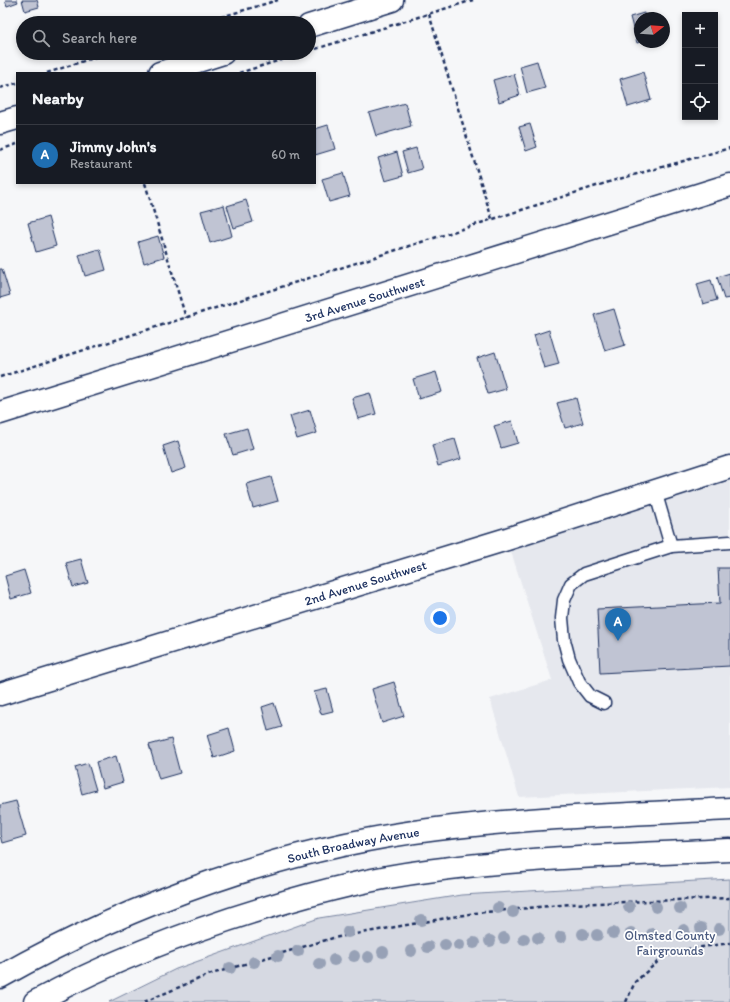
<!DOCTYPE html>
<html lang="en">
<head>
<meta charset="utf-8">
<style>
  :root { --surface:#171b24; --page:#20242c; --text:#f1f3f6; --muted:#9ea1a6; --line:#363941; --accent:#1f6fb2 }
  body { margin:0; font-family:Itim,sans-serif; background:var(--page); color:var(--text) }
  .controls { position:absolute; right:12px; top:12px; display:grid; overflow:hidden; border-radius:0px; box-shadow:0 2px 6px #0003 }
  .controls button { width:36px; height:36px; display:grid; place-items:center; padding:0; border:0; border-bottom:1px solid var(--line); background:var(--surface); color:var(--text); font:20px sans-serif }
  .compass { position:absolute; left:634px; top:12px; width:36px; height:36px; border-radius:50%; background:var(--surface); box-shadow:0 2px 6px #0003; rotate:73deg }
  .you { position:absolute; left:440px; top:618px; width:14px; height:14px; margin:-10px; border:3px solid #fff; border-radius:50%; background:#1a73e8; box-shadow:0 0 0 6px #1a73e833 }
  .badge { display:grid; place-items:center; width:26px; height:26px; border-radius:50%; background:var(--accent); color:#fff; font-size:13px; font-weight:700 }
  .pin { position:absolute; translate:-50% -33px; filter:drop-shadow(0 1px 2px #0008) }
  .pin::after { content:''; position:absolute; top:21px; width:14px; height:12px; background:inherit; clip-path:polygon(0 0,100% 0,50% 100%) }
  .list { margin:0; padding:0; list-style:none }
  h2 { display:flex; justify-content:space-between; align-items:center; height:52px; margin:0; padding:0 16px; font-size:17px }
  h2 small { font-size:13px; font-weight:400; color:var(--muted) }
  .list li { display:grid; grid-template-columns:26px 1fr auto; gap:12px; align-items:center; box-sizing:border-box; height:60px; padding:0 16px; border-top:1px solid var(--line) }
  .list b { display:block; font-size:15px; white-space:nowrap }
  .list p { margin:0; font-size:13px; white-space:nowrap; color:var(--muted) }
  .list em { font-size:13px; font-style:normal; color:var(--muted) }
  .icon { flex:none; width:22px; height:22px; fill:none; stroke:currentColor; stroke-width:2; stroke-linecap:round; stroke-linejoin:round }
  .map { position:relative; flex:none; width:730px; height:1002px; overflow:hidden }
  .search { position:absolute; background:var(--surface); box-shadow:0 2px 6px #0003; left:16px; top:16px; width:300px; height:44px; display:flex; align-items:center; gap:10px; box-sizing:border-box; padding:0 14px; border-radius:22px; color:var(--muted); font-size:15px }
  .panel { position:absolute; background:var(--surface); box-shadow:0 2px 6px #0003; left:16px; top:72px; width:300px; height:112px; border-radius:0px }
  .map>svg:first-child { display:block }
  .built { fill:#e6e8ee }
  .green { fill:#d6d9e2; stroke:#7884a0 }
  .building { fill:#c0c4d3; stroke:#1b2f5e }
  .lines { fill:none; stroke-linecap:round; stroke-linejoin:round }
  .lane-casing { stroke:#1b2f5e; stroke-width:15 }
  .street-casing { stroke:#1b2f5e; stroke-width:25 }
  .primary-casing { stroke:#1b2f5e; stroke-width:25 }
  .path { stroke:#1b2f5e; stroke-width:2.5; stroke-dasharray:4 3; stroke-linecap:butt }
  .lane { stroke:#fff; stroke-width:12 }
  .street { stroke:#fff; stroke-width:22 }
  .primary { stroke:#fff; stroke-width:22 }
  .tree { fill:#97a1b6 }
  .labels { text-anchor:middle; stroke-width:3.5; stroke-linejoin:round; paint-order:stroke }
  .street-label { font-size:13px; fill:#1b2f5e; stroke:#fff }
  .park-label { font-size:13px; fill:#4a5a7f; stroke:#fff }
</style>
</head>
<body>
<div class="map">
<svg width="730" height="1002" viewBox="0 0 730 1002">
  <rect width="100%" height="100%" fill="#f6f7f9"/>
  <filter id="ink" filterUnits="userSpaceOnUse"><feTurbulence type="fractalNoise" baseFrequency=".025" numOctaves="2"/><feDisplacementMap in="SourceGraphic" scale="8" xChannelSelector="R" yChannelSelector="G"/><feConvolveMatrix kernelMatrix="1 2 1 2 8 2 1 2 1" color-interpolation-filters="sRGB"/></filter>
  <g filter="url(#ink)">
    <!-- built -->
    <path class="built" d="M730,469v318l-211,10 -29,-98 62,-19 -45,-141z"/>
    <!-- green -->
    <path class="green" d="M730,879v123h-621l67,-33 143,-51 143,-23z"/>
    <!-- building -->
    <g class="building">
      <path d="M5,0h12l1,2 -11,4z"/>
      <path d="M22,0h15l2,7 -14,4z"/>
      <path d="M644,13l1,5h-5v24l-3,1 -7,-26z"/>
      <path d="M537,61l8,27 -18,5 -7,-27z"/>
      <path d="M643,72l8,28 -23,7 -8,-28z"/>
      <path d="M514,74l6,21 -21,7 -6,-22z"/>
      <path d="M405,103l6,23 -35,10 -7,-23z"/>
      <path d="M530,124l7,23 -11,4 -7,-24z"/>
      <path d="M328,125l7,24 -20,6v-26z"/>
      <path d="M416,148l6,21 -14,4 -6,-21z"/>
      <path d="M397,152l6,24 -18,5 -7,-23z"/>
      <path d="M343,173l7,23 -21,6 -7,-23z"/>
      <path d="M246,200l7,22 -19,6 -7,-22z"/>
      <path d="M224,205l8,31 -22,7 -9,-32z"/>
      <path d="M48,217l8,29 -20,6 -8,-29z"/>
      <path d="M158,236l6,21 -20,6 -6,-21z"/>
      <path d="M100,249l6,21 -21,6 -6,-21z"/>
      <path d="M0,269h2l8,26 -10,3z"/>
      <path d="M730,273v25l-6,1 -7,-22z"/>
      <path d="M711,280l6,20 -14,4 -6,-20z"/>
      <path d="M614,309l11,36 -20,6 -11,-36z"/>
      <path d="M549,330l10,34 -15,4 -10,-33z"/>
      <path d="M495,352l11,37 -18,5 -11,-36z"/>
      <path d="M436,372l6,20 -23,7 -6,-20z"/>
      <path d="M370,393l6,21 -18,5 -6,-21z"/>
      <path d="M576,398l7,25 -18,5 -8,-25z"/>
      <path d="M310,410l7,23 -20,6 -7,-23z"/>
      <path d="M512,421l6,22 -17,5 -7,-22z"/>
      <path d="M247,428l6,21 -20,6 -7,-21z"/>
      <path d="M455,439l6,20 -23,7 -6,-21z"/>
      <path d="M178,441l8,27 -15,5 -8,-27z"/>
      <path d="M271,477l7,24 -25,7 -7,-24z"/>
      <path d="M81,559l7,24 -15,4 -7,-24z"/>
      <path d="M718,568h12v98l-130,7 -3,-64 123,-6z"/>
      <path d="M24,570l7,23 -20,6 -6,-23z"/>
      <path d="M394,682l10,34 -22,7 -10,-34z"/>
      <path d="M327,689l6,22 -12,3 -7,-22z"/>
      <path d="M274,703l8,24 -14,4 -6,-24z"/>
      <path d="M229,728l6,23 -21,7 -7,-23z"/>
      <path d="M171,739l9,34 -21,6 -10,-34z"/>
      <path d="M116,756l7,26 -20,6 -7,-26z"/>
      <path d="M88,763l8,27 -14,4 -7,-27z"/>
      <path d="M16,801l10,35 -24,7 -2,-8v-30z"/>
    </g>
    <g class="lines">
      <defs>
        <g id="lane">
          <path d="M655,491l16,55"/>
          <path d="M604,703l-14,-7 -11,-14 -10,-23 -5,-19 -2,-22 2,-18 7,-16 13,-10 87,-28 59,-4"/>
        </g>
        <g id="street">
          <path d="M309,26l83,-26"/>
          <path d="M160,73l63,-20"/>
          <path d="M0,123l17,-5"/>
          <path id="s1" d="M0,413l730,-228"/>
          <path id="s2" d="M0,694l507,-155 223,-72"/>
        </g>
        <g id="primary">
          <path id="s3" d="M0,977c133,-75 286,-130 437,-148 97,-12 196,-15 293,-20"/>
          <path d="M35,1002c73,-40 151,-70 230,-94 55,-17 106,-30 162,-37 100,-14 202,-16 303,-21"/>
        </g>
      </defs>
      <!-- lane casing -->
      <use href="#lane" class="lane-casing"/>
      <!-- street casing -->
      <use href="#street" class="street-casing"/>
      <!-- primary casing -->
      <use href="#primary" class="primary-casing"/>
      <!-- path -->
      <g class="path">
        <path d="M429,14l63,205"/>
        <path d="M201,23l77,-23"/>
        <path d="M309,51l164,-51"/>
        <path d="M47,73l61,-20"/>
        <path d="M239,73l64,-20"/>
        <path d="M0,88l17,-5"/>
        <path d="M0,150l17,-6"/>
        <path d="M145,183l41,135"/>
        <path d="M0,377l612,-196 118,-33"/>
        <path d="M144,1002l64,-27 125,-37 142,-25 96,-9 159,-6"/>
        <path d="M626,1002l9,-20 28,-25 25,-8 42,-6"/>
      </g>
      <!-- lane -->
      <use href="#lane" class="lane"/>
      <!-- street -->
      <use href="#street" class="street"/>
      <!-- primary -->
      <use href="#primary" class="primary"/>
    </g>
    <!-- trees -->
    <g class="tree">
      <circle cx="629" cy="907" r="6"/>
      <circle cx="656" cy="907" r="6"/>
      <circle cx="498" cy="908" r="6"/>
      <circle cx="680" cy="908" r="6"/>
      <circle cx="513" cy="912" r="6"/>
      <circle cx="421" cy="920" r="6"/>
      <circle cx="701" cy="928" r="6"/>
      <circle cx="719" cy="929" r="6"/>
      <circle cx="684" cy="930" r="6"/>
      <circle cx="348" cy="932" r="6"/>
      <circle cx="613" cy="933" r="6"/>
      <circle cx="631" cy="933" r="6"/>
      <circle cx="583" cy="934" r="6"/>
      <circle cx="652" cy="934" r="6"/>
      <circle cx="597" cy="935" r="6"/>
      <circle cx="561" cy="937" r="6"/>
      <circle cx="504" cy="938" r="6"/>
      <circle cx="538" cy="938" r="6"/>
      <circle cx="524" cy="939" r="6"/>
      <circle cx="490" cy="941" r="6"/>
      <circle cx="474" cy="943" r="6"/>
      <circle cx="445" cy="945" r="6"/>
      <circle cx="459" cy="945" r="6"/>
      <circle cx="428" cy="947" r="6"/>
      <circle cx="298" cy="951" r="6"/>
      <circle cx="411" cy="951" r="6"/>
      <circle cx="383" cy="952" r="6"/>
      <circle cx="278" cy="956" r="6"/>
      <circle cx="354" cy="956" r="6"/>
      <circle cx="368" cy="957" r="6"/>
      <circle cx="334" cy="960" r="6"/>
      <circle cx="254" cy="962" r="6"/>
      <circle cx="319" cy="964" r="6"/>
      <circle cx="230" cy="968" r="6"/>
    </g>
  </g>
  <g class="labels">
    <!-- street labels -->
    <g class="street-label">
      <text dy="5" stroke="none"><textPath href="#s1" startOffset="382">3rd Avenue Southwest</textPath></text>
      <text dy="5" stroke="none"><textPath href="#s2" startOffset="382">2nd Avenue Southwest</textPath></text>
      <text dy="5" stroke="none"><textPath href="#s3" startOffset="379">South Broadway Avenue</textPath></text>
    </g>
    <!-- park labels -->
    <g class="park-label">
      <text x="670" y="940">Olmsted County<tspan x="670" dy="15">Fairgrounds</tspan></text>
    </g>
  </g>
</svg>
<div class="controls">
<button>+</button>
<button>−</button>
<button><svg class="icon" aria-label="locate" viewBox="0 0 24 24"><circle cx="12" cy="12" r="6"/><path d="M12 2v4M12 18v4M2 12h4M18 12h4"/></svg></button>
</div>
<svg class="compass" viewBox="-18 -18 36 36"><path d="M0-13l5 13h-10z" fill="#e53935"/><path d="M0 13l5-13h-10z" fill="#9ea1a6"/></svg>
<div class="you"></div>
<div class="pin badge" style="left:618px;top:641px">A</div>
<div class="search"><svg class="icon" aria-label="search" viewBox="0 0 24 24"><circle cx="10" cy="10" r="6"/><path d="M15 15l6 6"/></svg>Search here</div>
<section class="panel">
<h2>Nearby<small></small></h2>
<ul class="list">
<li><span class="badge">A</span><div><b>Jimmy John's</b><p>Restaurant</p></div><em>60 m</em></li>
</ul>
</section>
</div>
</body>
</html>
